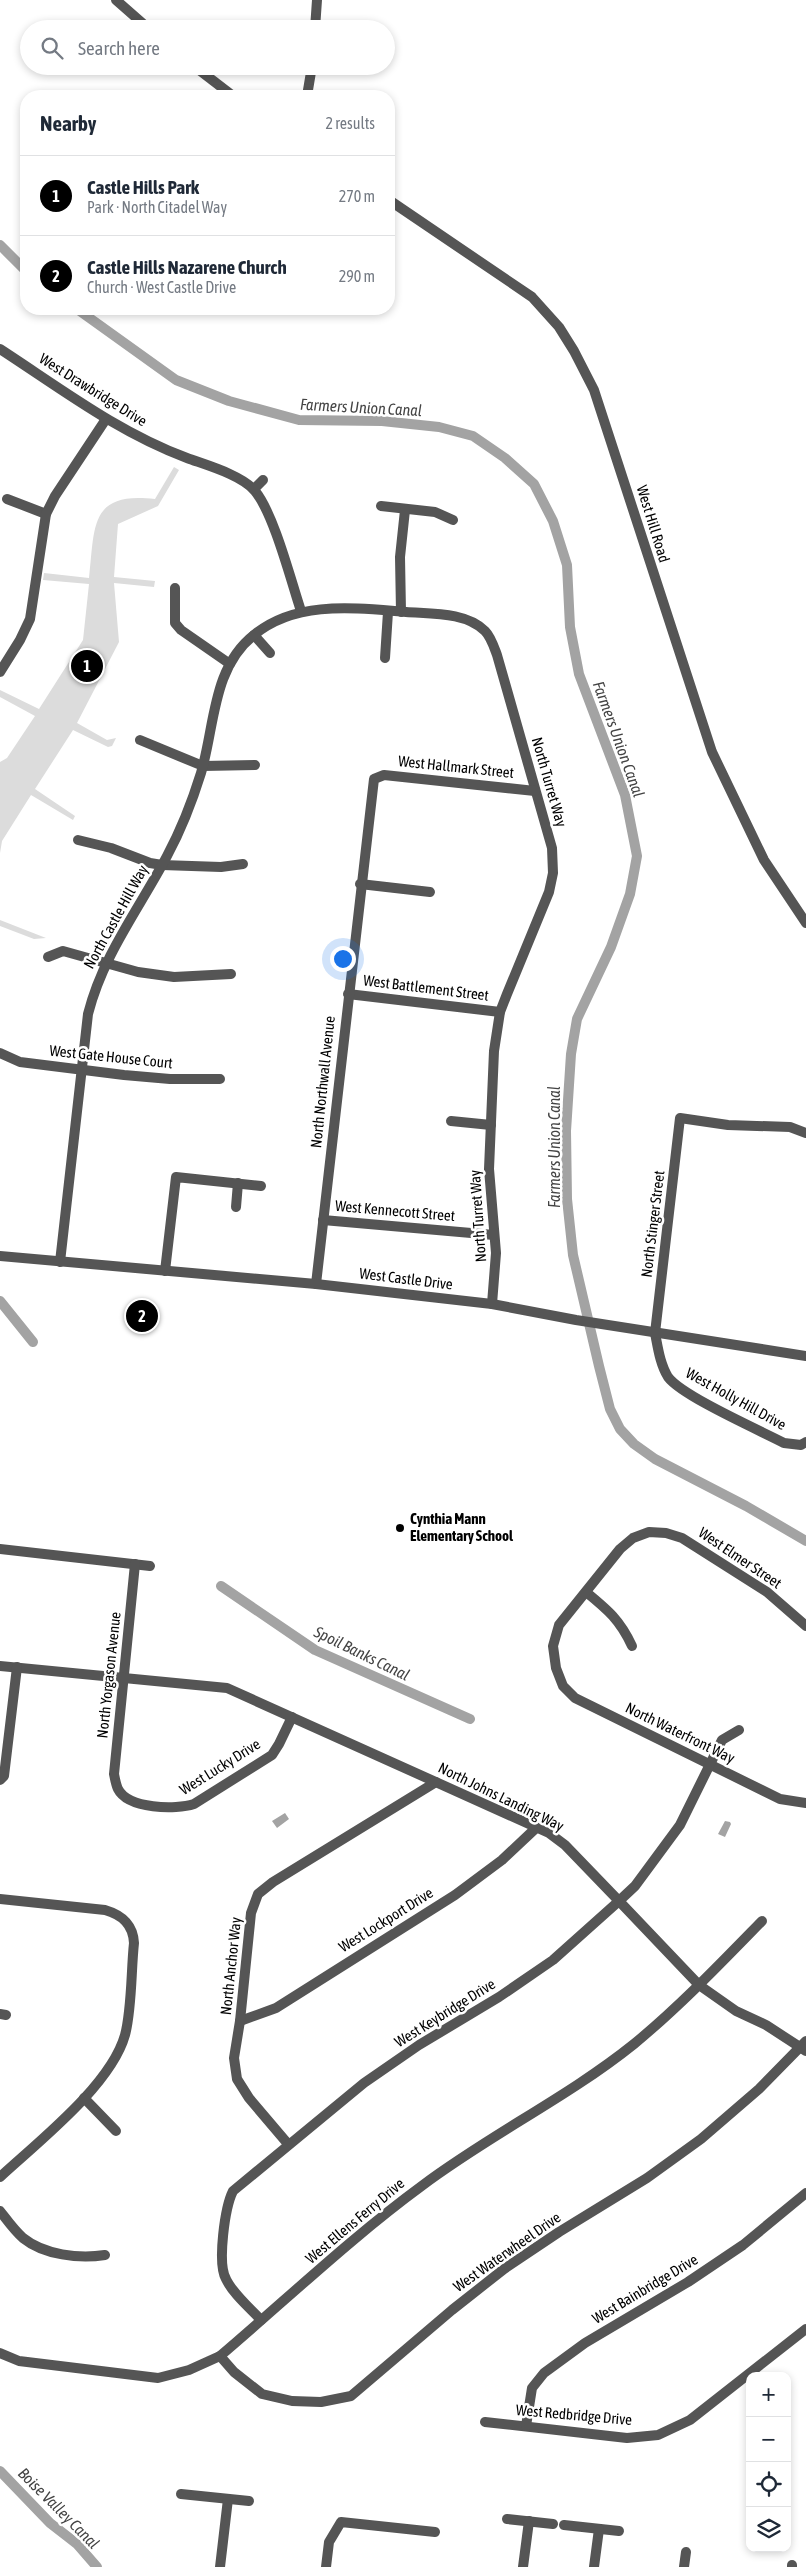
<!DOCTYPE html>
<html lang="en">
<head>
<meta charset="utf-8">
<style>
  :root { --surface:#fff; --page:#f6f6f7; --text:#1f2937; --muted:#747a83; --line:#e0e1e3; --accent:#000 }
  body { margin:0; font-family:"Asap Condensed",sans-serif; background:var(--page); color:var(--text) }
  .controls { position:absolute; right:15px; bottom:15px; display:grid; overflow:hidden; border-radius:10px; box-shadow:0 2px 8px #0003 }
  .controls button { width:45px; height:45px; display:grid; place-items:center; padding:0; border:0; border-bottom:1px solid var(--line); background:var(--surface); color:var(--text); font:25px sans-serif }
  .you { position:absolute; left:342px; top:958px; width:18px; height:18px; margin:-12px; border:4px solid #fff; border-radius:50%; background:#1a73e8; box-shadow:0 0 0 8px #1a73e833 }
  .badge { display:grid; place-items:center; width:32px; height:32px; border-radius:50%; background:var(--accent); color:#fff; font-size:16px; font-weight:700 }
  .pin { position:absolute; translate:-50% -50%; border:2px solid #fff; box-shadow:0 1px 5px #0006 }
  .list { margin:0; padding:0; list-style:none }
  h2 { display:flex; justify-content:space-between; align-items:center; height:65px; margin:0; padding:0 20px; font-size:21px }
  h2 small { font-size:16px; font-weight:400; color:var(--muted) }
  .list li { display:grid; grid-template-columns:32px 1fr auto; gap:15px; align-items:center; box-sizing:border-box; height:80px; padding:0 20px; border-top:1px solid var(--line) }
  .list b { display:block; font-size:19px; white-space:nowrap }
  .list p { margin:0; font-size:16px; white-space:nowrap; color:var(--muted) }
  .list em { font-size:16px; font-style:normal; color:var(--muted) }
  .icon { flex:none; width:28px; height:28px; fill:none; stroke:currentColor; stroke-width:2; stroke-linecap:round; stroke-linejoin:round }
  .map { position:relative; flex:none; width:806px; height:2567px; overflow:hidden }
  .search { position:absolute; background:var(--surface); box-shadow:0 2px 8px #0003; left:20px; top:20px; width:375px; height:55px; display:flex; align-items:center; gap:12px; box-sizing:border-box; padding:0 18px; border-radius:28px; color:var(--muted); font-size:19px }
  .panel { position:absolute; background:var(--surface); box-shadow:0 2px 8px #0003; left:20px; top:90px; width:375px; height:225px; border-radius:20px }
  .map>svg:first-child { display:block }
  .green { fill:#dcdcdc }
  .water { fill:#a3a3a3 }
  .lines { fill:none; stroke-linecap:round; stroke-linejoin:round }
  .canal { stroke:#a3a3a3; stroke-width:10 }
  .minor { stroke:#555; stroke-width:10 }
  .tertiary { stroke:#555; stroke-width:10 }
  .poi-dot { fill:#000; stroke:#fff; stroke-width:2 }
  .labels { text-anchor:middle; stroke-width:5; stroke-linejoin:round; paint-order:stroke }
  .street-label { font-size:15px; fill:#000; stroke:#fff }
  .poi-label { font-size:15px; font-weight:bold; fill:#000; stroke:#fff; text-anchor:start }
  .water-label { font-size:16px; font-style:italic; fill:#444; stroke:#fff }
</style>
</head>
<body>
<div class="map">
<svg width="806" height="2567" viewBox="0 0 806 2567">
  <rect width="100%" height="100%" fill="#fff"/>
  <!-- green -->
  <g class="green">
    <path d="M174,467l5,3 -21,36 -40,18 -4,53 41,4 -1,6 -40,-4 5,59 -42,81 30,17 9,-2 -4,8 -4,1 -35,-17 -38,59 40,27 -2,4 -42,-25 -29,46 -2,12v-91l7,-4 28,-42 -35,-19v-7l39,19 44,-69 6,-56 -46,-4 1,-7 45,5c6,-51 0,-87 66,-79z"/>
    <path d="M0,920l46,18 -12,1 -34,-13z"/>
  </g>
  <!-- water -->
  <g class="water">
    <path d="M285,1813l4,6 -12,9 -5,-7z"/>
    <path d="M725,1821l5,1 1,2 -6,13 -7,-3z"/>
  </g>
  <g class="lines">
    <!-- canal -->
    <g class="canal">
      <path d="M0,245l26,26"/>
      <path d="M77,309l99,71 53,21 70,19 83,1 57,6 34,9 32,22 29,26 19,37 14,44 3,62 9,47 46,121 12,61 -7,38 -19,53 -34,72 -6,35 -5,77 1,68 6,56 26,111 11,43 10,20 14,15 21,15 91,47 60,35"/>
      <path d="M0,1301l33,41"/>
      <path d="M221,1586l94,64 155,69"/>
      <path d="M0,2471l50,52 27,21 20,23"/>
    </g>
    <!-- minor -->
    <g class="minor">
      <path d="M315,29l2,-29"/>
      <path d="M307,96l5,-30"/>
      <path d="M0,349c60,39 119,84 187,109 19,7 55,17 68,33 19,23 36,90 46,120"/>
      <path d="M254,489l9,-9"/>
      <path d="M7,499l39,15"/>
      <path d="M381,506l54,6 18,8"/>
      <path d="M175,588v35l6,7 49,34"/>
      <path d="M401,612l-1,-55 5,-47"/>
      <path d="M254,635l16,18"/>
      <path d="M385,658l3,-46"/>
      <path d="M0,672l20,-32 10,-21 16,-105 9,-18 51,-77"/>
      <path d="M140,740l63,26 52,-1"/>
      <path d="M78,840l33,8 39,15 12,2 59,2 22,-3"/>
      <path d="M360,884l70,8"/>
      <path d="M48,957l15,-6 75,21 36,5 57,-3"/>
      <path d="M348,994l152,18"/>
      <path d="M0,1053l20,9 104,13 46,4h50"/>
      <path d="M451,1121l40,4"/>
      <path d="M806,1133l-16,-6 -62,-2 -48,-7 -25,215c3,15 5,31 13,44 14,19 91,53 116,66l17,2 5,-3"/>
      <path d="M236,1207l2,-24"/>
      <path d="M323,1220l171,15"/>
      <path d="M60,1262l28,-248c15,-59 51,-105 79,-158 14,-26 25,-54 34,-83 14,-47 11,-105 53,-138 42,-35 101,-27 152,-23 26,2 60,0 79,19 6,6 9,16 12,24l55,193 1,25 -4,19 -42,102 -7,18 -6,39 -5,118 7,84 -4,51"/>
      <path d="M165,1271l11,-94 85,9"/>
      <path d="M316,1284l58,-505 10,-4 151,16"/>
      <path d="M0,1549l150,17"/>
      <path d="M135,1564l-21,210c1,5 2,11 4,15 10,20 58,21 76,15l78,-49 7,-11 13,-27"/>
      <path d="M586,1592c22,18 34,28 46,54"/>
      <path d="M806,1626l-39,-34 -85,-54 -16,-5 -17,-1 -16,6 -13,11 -61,76 -6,21 3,22 7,18 12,12 205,101 26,4"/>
      <path d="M0,1666l227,22 322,145 16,12 54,56"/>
      <path d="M0,1780l4,-4 13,-109"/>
      <path d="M0,1899l105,11c17,5 28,14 29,33 -3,27 -2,66 -9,92 -14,50 -86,106 -125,142"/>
      <path d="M0,2014l6,1"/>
      <path d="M240,2021l36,-13 179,-113 47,-35 34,-32"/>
      <path d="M84,2098l32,33"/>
      <path d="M288,2144l-39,-46 -12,-19 -3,-21 6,-37 11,-108 7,-19 15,-12 163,-100"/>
      <path d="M0,2211c7,9 14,19 23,27 21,17 56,21 82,17"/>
      <path d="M261,2320c-11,-12 -28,-26 -35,-41 -9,-16 -1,-72 7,-88l131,-108 55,-38 80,-48 54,-37 66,-59 16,-15 45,-61 42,-85 17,-10"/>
      <path d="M0,2353l19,8 139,17 31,-8 31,-14c67,-57 132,-119 203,-171 68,-51 145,-88 211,-141 46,-38 87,-81 128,-123"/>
      <path d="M220,2356l14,16 28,22 30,7 29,1 30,-6 101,-86 52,-41 55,-37 88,-54 54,-39 58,-50 47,-48"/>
      <path d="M485,2422l142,16 31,-3 32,-15 116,-91"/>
      <path d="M526,2426l6,-38 12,-15 41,-30 103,-61 55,-37 63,-52"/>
      <path d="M181,2494l68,7"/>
      <path d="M507,2519l46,5"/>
      <path d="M564,2525l55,6"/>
      <path d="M220,2567l8,-68"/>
      <path d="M326,2567l3,-25 12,-20 94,10"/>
      <path d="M523,2567l6,-46"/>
      <path d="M594,2567l5,-38"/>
      <path d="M684,2567l2,-15"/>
      <path d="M792,2567v-2"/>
    </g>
    <!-- tertiary -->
    <g class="tertiary">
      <path d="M116,0l33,29"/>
      <path d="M194,66l39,30"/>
      <path d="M389,200l143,97 27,30 15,24 20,39 118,362 52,108 42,63"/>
      <path d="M0,1256l316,28 176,20 84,16 230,36"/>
      <path d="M619,1901l80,84 37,26 30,14 40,26"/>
    </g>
  </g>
  <!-- markers -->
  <circle class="poi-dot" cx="400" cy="1528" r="5"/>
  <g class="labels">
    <!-- street labels -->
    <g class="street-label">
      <text transform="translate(93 390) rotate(32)" y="5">West Drawbridge Drive</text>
      <text transform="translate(653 524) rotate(73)" y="5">West Hill Road</text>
      <text transform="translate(456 767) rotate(6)" y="5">West Hallmark Street</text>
      <text transform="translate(549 782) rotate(74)" y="5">North Turret Way</text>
      <text transform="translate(116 917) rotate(-61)" y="5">North Castle Hill Way</text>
      <text transform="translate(426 988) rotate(7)" y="5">West Battlement Street</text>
      <text transform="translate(111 1057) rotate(6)" y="5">West Gate House Court</text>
      <text transform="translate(323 1082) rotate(-84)" y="5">North Northwall Avenue</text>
      <text transform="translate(395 1211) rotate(5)" y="5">West Kennecott Street</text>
      <text transform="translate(478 1216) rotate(-94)" y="5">North Turret Way</text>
      <text transform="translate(653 1224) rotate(-83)" y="5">North Stinger Street</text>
      <text transform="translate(406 1279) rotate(7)" y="5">West Castle Drive</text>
      <text transform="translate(736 1399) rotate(29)" y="5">West Holly Hill Drive</text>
      <text transform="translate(740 1558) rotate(34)" y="5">West Elmer Street</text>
      <text transform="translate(109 1675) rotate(-84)" y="5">North Yorgason Avenue</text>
      <text transform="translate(680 1733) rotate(26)" y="5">North Waterfront Way</text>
      <text transform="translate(220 1767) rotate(-32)" y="5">West Lucky Drive</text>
      <text transform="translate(501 1797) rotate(26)" y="5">North Johns Landing Way</text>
      <text transform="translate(386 1920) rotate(-32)" y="5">West Lockport Drive</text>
      <text transform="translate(231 1966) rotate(-84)" y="5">North Anchor Way</text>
      <text transform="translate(445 2013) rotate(-32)" y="5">West Keybridge Drive</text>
      <text transform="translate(355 2221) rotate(-40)" y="5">West Ellens Ferry Drive</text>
      <text transform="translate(507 2252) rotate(-35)" y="5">West Waterwheel Drive</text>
      <text transform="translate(645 2289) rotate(-31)" y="5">West Bainbridge Drive</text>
      <text transform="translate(574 2415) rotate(5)" y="5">West Redbridge Drive</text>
    </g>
    <!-- poi labels -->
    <g class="poi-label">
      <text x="410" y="1524">Cynthia Mann<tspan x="410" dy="17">Elementary School</tspan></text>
    </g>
    <!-- water labels -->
    <g class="water-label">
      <text transform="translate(361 407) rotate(3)" y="6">Farmers Union Canal</text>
      <text transform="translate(619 739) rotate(70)" y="6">Farmers Union Canal</text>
      <text transform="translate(554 1147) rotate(-90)" y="6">Farmers Union Canal</text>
      <text transform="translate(362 1653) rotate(26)" y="6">Spoil Banks Canal</text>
      <text transform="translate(59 2508) rotate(45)" y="6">Boise Valley Canal</text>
    </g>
  </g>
</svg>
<div class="controls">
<button>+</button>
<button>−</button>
<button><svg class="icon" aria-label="locate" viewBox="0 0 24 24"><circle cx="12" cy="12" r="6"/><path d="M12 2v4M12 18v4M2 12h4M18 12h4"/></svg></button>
<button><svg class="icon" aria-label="layers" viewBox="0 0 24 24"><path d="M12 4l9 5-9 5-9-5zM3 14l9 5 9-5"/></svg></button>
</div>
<div class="you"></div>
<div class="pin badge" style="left:87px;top:666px">1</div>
<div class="pin badge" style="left:142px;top:1316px">2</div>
<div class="search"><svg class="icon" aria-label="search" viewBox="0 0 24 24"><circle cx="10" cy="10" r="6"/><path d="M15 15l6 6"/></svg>Search here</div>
<section class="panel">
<h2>Nearby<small>2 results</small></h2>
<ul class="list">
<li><span class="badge">1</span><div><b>Castle Hills Park</b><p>Park · North Citadel Way</p></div><em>270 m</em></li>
<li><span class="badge">2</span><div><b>Castle Hills Nazarene Church</b><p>Church · West Castle Drive</p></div><em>290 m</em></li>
</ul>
</section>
</div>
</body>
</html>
